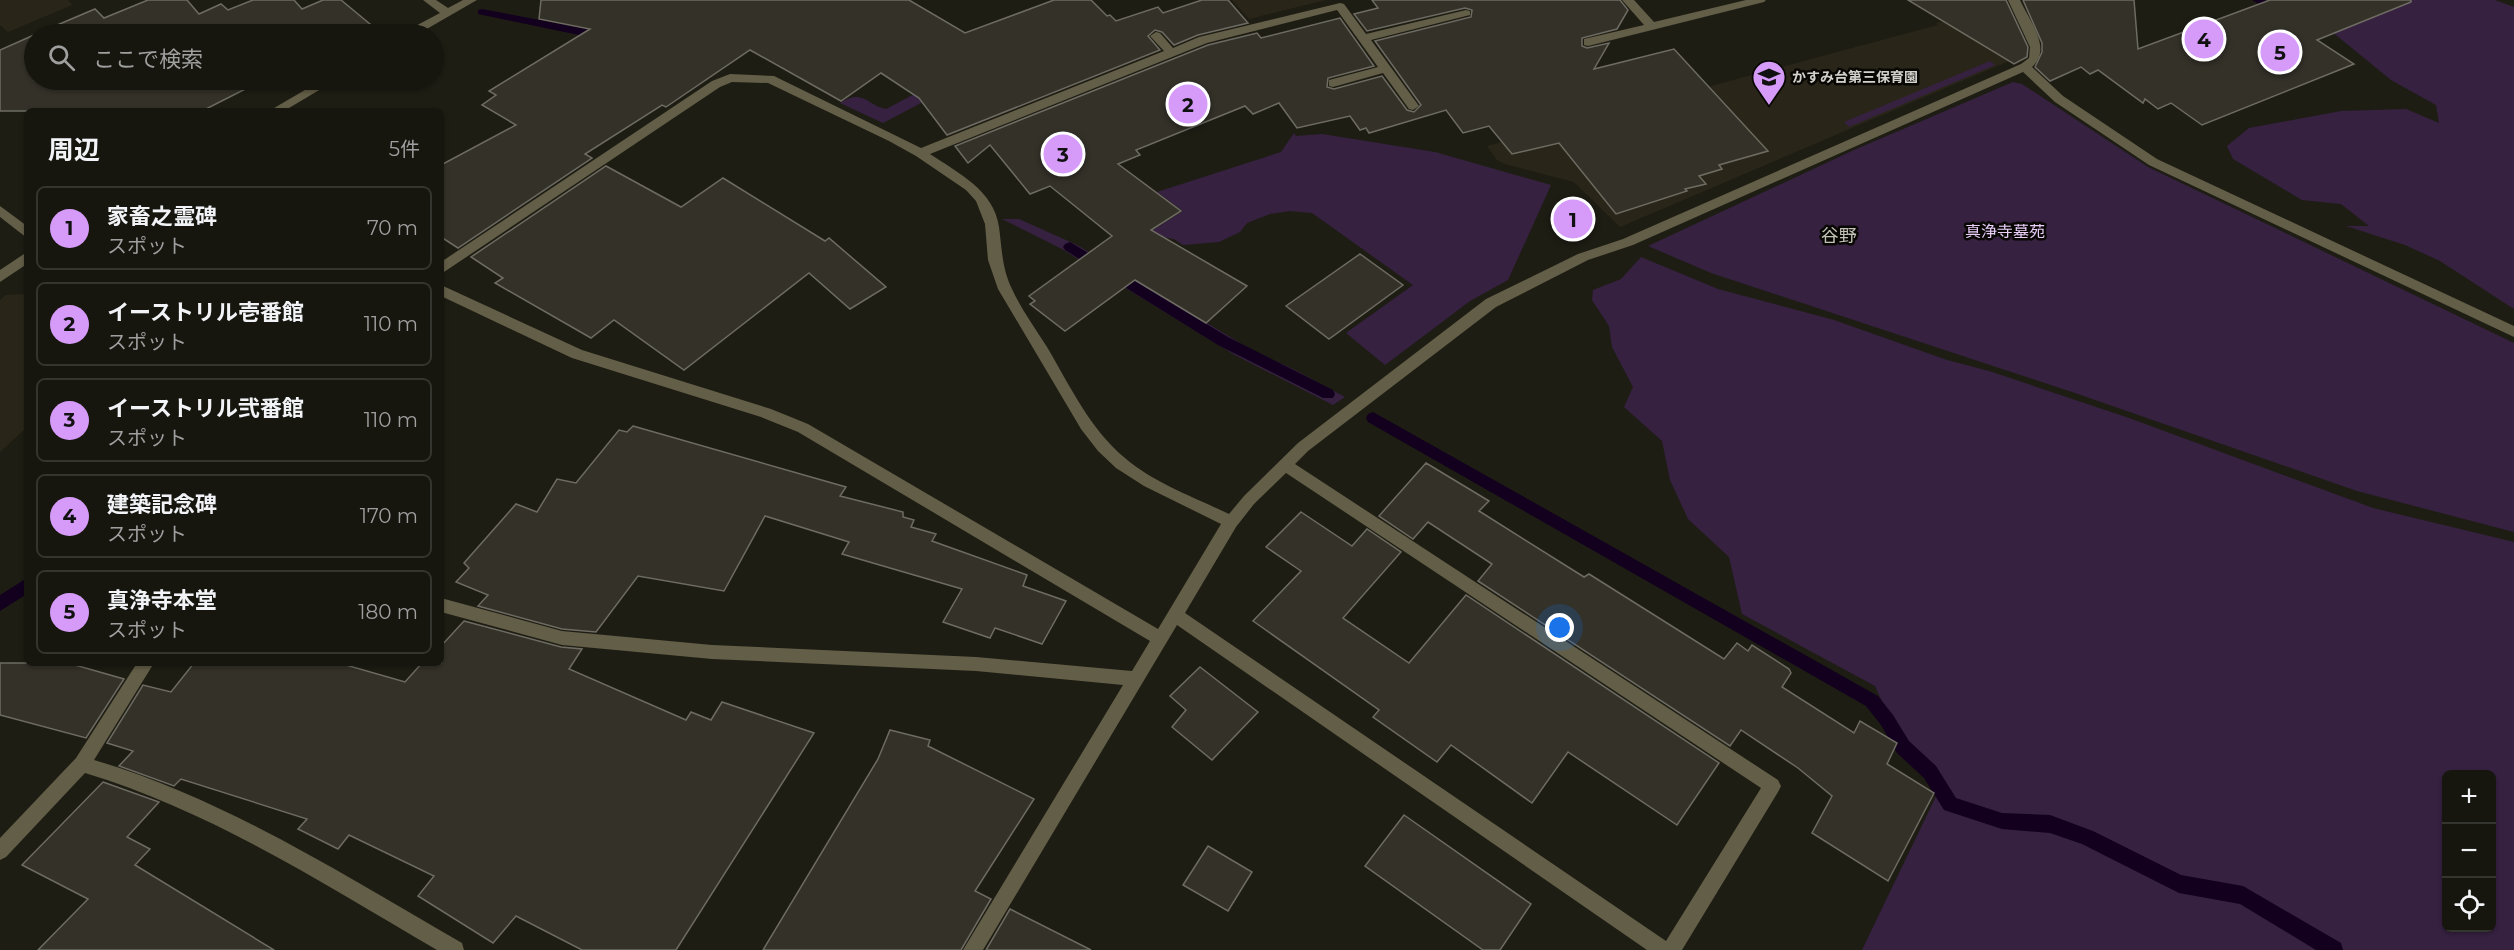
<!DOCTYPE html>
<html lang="ja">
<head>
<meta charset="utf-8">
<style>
  :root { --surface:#16160f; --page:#1f1f18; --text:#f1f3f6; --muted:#9e9f9e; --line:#35352f; --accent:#d69bf9 }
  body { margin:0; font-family:Montserrat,"Noto Sans JP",sans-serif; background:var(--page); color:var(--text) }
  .controls { position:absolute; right:18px; bottom:18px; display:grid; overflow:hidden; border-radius:9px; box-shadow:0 2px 4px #0004 }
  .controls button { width:54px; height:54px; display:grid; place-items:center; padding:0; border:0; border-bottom:2px solid var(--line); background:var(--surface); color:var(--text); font:30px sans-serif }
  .you { position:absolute; left:1560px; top:628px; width:21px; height:21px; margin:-15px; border:4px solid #fff; border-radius:50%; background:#1a73e8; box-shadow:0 0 0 9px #1a73e833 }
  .badge { display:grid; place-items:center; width:39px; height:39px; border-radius:50%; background:var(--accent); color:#111; font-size:20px; font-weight:700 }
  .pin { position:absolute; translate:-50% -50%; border:3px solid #fff; box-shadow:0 2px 6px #0006 }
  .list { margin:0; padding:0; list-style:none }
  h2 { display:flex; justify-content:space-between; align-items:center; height:78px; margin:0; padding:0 24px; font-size:26px }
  h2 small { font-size:20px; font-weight:400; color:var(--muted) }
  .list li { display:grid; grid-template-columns:39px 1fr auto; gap:18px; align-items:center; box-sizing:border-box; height:84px; margin:0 12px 12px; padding:0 12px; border:2px solid var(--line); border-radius:9px }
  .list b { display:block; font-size:22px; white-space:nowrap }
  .list p { margin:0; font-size:20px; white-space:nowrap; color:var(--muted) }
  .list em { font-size:20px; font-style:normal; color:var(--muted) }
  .icon { flex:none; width:33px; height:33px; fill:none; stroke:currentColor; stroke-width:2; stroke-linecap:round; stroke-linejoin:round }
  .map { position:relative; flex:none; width:2514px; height:950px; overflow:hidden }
  .search { position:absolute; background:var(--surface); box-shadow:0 2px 4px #0004; left:24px; top:24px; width:420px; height:66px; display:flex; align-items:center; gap:15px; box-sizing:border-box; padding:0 21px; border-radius:33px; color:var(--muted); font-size:22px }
  .panel { position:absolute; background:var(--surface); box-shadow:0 2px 4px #0004; left:24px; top:108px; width:420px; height:558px; border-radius:9px }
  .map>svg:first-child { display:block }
  .built { fill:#292619 }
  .green { fill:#362141; fill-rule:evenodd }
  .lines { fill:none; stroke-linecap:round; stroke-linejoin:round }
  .stream { fill:#12001e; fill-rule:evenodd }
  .building { fill:#333128; stroke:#6e6c62; stroke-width:1.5 }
  .minor { fill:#635e47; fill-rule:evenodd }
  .labels { text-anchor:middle; stroke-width:5; stroke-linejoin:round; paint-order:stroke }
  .far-poi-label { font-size:14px; font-weight:bold; fill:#d2d1cb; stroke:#080704; text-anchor:start }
  .park-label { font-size:16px; fill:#e9cefa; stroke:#080704 }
  .neighbourhood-label { font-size:18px; fill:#c4c2b6; stroke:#080704 }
</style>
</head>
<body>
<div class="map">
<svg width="2514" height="950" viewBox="0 0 2514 950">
  <rect width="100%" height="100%" fill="#1e1d14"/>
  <!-- built -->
  <g class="built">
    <path d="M0,0h68l4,5 -64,27 -8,-7z"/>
    <path d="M1232,0h94l-77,19z"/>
    <path d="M2004,10l11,46 -6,5 -389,166 -46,-45 -69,-18 -8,-4 -10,-14 451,-121 -2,-2z"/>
    <path d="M27,294v133l-27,25v-152l6,-5z"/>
  </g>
  <!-- green -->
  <g class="green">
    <path d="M2349,0h146l19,7v302l-74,-48 -35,-16 -59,-19h23l-28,-22 -39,-4 -69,-41 -6,-13 22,-18 92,-17 65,-2 33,14 -3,-18 -45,-25 -60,-49z"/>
    <path d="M1990,61l5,4 -146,62 -5,-5z"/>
    <path d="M999,62l-116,61 -43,-20c24,-15 26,2 46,6l40,-21z"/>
    <path d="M2013,82l9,2 126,83 366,176v189l-157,-41 -282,-98 -364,-120 -63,-27 206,-96z"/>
    <path d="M1294,133l2,3 26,-2 113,18 116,33 -43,95 -38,21 -85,64 -39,-32 67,-48 -101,-72 -22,-2 -20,3 -23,9 -7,9 -21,10 -36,3 -9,-6 -11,-2 -35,9 55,-35 -26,-19 124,-40z"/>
    <path d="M1002,219h17l58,26 178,107 36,16 54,29 -12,8 -98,-50 -173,-106zM1070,243l157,94 -3,4 106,53 -2,2 -106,-53 -157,-95z"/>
    <path d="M1641,257l77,32 116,31 113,40 42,11 140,47 244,90 141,34v408h-652l78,-162 -45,-58 -20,-44 -133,-72 -13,-57 -41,-38 -18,-39 -8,-39 -38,-34 9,-20 -21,-40 -3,-21 -17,-26 1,-10 28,-11zM2446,774h46v154h-46z"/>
  </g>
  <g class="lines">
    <!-- stream -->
    <g class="stream">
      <path d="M2252,0h13l2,2 -6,3z"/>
      <path d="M482,9l121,23 6,4 -6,4 -125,-26v-4z"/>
      <path d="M1070,242l158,95 105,53 2,4 -2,4h-10l-105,-53 -153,-95 -2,-3 2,-3z"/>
      <path d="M1373,412l505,284 15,19 16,26 27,25 20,32 46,15 48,2 43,16 88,44 62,11 98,57 2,7h-27l-76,-46 -61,-11 -97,-49 -32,-11 -48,-4 -58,-19 -20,-32 -27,-25 -16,-28 -15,-19 -498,-284 -2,-4 2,-4z"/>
      <path d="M27,578v16l-27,17v-16z"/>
    </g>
  </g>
  <!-- building -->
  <g class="building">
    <path d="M148,0h39l12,14 22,-10 7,6 25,-10h41l8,9 21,-9h18l29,24 -20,10h-314l59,-25 9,9z"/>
    <path d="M541,0h368l56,33 89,-33h37l16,16 3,-1 6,6 42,-14 5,6 39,-13h26l20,23 -50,12 -24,10 -12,-13 -7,-2 -7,6 12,14 -213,85 -28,-37 -38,-25 -40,28 -91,-51 -84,57 -4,-2 -77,49 7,4 -134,90 -17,-11v-72l75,-40 -34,-20 14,-10 -7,-4 101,-62 -51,-10z"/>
    <path d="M1372,0h248l8,10 -11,19 -35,9v8l5,2 22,-5 -15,26 80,-20 94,102 -49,14 3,4 -23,7 7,8 -21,5 2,2 -71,23 -57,-71 -47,11 -23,-28 -26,7 -17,-23 -77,23 -3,-5 -6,2 -10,-14 -53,12 -18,-25 -26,11 -8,-8 -109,44 4,5 -22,9 63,47 -30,19 96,56 -41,37 -71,-43 -70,51 -35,-27 5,-3 -6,-5 83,-60 -62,-50 -20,8 -40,-49 -22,18 -13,-17 253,-101 49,-12 4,5 79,-20 34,48 -46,12 -1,9 7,2 48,-13 25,34 7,2 7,-7 -46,-64 96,-24 1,-7 -7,-2 -98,23 -13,-17 24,-6z"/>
    <path d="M1908,0h98l22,47 -1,10 -13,7z"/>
    <path d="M2023,0h111l4,49 132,-49h141v2l-94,38 37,24 -152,61 -31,-22 -13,6 -13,-10 -2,4 -45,-33 -8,4 -9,-7 -31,14 -15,-14 7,-15v-9z"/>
    <path d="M34,35v45h229l-61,31h-202v-61z"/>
    <path d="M606,166l75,41 42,-29 102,63 4,-3 57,49 -36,22 -41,-36 -125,97 -70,-50 -23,18 -96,-55 8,-5 -32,-21z"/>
    <path d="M1360,254l43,31 -74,54 -43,-33z"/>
    <path d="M633,426l213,61 -6,9 63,16v5l11,3 -3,7 25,7 -4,7 95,34 -4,11 43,15 -24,43 -47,-16 -5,10 -47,-16 19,-33 -120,-35 7,-12 -84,-26 -41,75 -86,-15 -42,56 -34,-3 -84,-23 10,-11 -32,-13 13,-14 -5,-5 52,-59 21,8 20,-33 19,4 43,-53 8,2z"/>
    <path d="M1426,463l63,38 -10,10 105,66 5,-3 135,85 13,-16 11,8 4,-6 37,24 2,4 -9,14 72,46 6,-12 37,22 -10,21 47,29 -46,88 -76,-48 20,-37 -34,-28 -57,-38 -11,16 -252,-165 14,-17 -64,-42 -15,17 -34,-23z"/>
    <path d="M1301,512l51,34 15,-17 34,23 -58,66 66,45 57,-68 253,168 -42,62 -109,-73 -36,51 -81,-58 -14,17 -64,-45 6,-7 -126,-89 48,-50 -35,-24z"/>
    <path d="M464,621l97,26 21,2 -13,20 117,51 5,-8 20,8 11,-18 92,31 -138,217h-94l-66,-34 -23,27 -75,-47 16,-20 -85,-41 -11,14 -40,-20 9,-10 -126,-40 -7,7 -55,-20 14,-15 -26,-8 36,-58 28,7 23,-29h145l66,19 17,-19h19v-17z"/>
    <path d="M0,663h68l56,16 -38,59 -86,-23z"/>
    <path d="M1200,667l58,45 -46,48 -40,-33 14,-17 -16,-14z"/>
    <path d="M890,730l40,10 -2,6 106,53 -59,92 16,8 -30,51h-198l115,-191z"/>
    <path d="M103,782l56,20 -32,35 23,12 -15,16 139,85h-236l50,-51 -66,-34z"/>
    <path d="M1404,815l127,89 -31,46h-17l-118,-84z"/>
    <path d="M1208,846l44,26 -24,39 -45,-26z"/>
    <path d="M1010,909l81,41h-105z"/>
  </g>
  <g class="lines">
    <!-- minor -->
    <g class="minor">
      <path d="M423,0h13l12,8 15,-8h14l-59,34h-13l1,-3 34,-18z"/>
      <path d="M1622,0h12l20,22 92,-22h20l-2,2 -176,44 -4,-1v-6l60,-14z"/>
      <path d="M2008,0h12c9,20 33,49 12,67l31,29 94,63 357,167v11l-365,-172 -94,-63 -32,-30 -390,173 -45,15 -92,47 -188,144 -13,13 483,316 3,6 -3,6 -96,158h-35l-470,-325 -194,325h-20l160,-265 -147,-14 -264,-12 -150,-14 -121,-33v-14l121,33 150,14 264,12 156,14 18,-30 -352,-209 -37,-15 -189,-59 -131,-62v-11l141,65 189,59 37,15 350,205 63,-105 -77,-38 -28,-18 -18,-17 -17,-22 -83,-140 -10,-29 -3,-36 -9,-23 -10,-11 -50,-34 -27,-15 -121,-58 -36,-1 -12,5 -279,187v-12l271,-181 18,-7 44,2 147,72 243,-97 -14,-15 6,-4 4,1 13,15 26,-11 141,-34 4,1 22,30 100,-24 4,1v4l-99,25 48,66 -6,4 -4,-1 -26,-36 -50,14 -4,-1v-6l49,-13 -41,-57 -130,33 -277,111c28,19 64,36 69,73 3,22 3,42 13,62 9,20 23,39 35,58 23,39 43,82 78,111 29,25 69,39 104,56l15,-18 54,-53 188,-144 92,-45 45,-15 398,-175 8,-6 1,-11zM1286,473l475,315 -95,153 -481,-328 51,-86 18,-23z"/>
      <path d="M322,80h14l-52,31h-15z"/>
      <path d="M0,206l27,20v12l-27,-21z"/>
      <path d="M27,252v12l-27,18v-12z"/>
      <path d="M137,663h17l-60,97c130,38 251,116 368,183l2,7h-27c-113,-66 -226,-139 -352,-177l-79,84 -6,3v-22l76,-80z"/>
    </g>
  </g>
  <!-- icons -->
  <defs>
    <symbol id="school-pin" viewBox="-11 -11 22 30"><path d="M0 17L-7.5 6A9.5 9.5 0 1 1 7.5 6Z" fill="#d69bf9" stroke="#080704"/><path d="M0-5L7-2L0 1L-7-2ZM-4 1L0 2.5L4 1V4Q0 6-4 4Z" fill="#111"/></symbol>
  </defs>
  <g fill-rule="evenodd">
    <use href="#school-pin" x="1750" y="58" width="38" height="52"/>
  </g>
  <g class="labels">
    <!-- far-poi labels -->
    <g class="far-poi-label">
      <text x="1792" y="82">かすみ台第三保育園</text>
    </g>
    <!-- park labels -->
    <g class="park-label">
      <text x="2005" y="237">真浄寺墓苑</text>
    </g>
    <!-- neighbourhood labels -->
    <g class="neighbourhood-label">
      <text x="1839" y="242">谷野</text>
    </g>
  </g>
</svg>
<div class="controls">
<button>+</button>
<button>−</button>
<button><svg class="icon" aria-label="locate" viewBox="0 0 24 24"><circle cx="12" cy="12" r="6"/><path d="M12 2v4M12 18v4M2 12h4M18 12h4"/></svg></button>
</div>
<div class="you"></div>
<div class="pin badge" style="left:1573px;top:219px">1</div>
<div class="pin badge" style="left:1188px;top:104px">2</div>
<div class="pin badge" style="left:1063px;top:154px">3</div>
<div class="pin badge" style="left:2204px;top:39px">4</div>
<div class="pin badge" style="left:2280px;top:52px">5</div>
<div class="search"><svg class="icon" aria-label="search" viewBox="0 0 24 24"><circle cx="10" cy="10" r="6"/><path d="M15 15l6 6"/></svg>ここで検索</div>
<section class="panel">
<h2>周辺<small>5件</small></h2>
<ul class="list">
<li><span class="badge">1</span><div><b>家畜之霊碑</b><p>スポット</p></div><em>70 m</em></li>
<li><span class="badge">2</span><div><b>イーストリル壱番館</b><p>スポット</p></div><em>110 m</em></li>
<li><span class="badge">3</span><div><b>イーストリル弐番館</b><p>スポット</p></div><em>110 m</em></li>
<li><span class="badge">4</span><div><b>建築記念碑</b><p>スポット</p></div><em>170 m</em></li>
<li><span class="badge">5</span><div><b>真浄寺本堂</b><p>スポット</p></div><em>180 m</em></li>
</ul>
</section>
</div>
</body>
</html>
